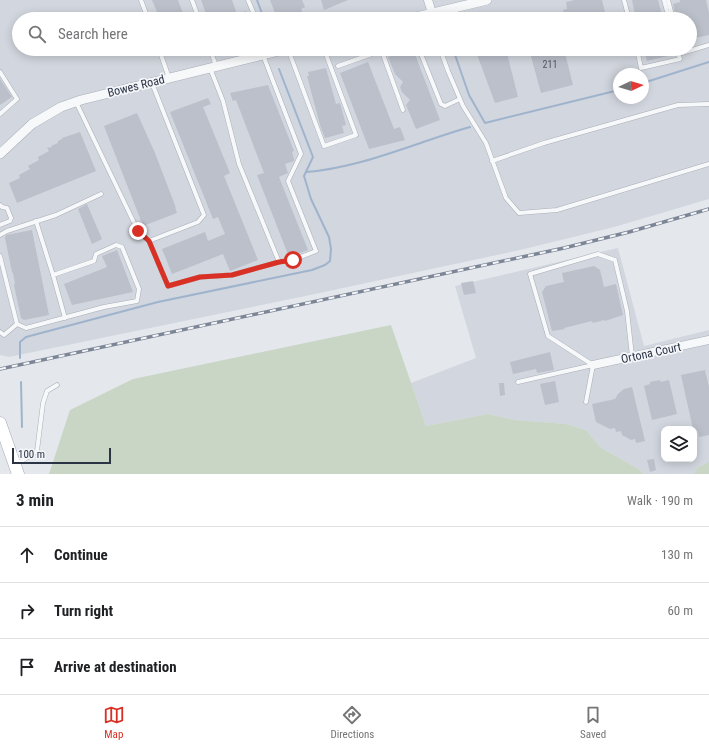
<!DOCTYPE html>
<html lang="en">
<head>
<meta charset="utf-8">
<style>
  :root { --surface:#fff; --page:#f2f2f2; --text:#202124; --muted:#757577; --line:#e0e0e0; --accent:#d93025 }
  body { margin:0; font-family:"Roboto Condensed",sans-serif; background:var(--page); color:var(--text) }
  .controls { position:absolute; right:12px; bottom:12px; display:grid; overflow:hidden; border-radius:8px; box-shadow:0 2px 10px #0003 }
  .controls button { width:36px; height:36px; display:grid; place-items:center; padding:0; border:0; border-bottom:1px solid var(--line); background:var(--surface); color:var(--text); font:20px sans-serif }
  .compass { position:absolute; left:613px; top:68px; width:36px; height:36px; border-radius:50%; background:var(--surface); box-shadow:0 2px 10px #0003; rotate:86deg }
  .scale { position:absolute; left:12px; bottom:10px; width:99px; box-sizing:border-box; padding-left:4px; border:2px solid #2b3445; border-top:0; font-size:11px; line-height:14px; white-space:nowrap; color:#2b3445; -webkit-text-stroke:3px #f4f6f9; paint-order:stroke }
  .stop { position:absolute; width:12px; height:12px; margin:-9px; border:3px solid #d93025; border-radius:50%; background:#fff }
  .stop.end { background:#d93025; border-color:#fff; box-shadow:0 1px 4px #0008 }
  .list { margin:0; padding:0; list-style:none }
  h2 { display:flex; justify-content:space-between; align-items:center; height:52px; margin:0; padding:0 16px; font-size:17px }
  h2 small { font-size:13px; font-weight:400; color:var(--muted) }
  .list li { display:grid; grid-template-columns:26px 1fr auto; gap:12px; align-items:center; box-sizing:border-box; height:56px; padding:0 16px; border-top:1px solid var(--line) }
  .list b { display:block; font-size:15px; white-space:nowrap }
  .list em { font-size:13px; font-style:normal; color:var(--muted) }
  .icon { flex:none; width:22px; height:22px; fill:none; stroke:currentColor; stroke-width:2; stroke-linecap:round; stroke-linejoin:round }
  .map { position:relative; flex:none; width:709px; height:474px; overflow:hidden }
  .search { position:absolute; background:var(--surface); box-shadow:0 2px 10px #0003; left:12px; right:12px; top:12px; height:44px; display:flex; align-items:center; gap:10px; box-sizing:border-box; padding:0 14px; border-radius:22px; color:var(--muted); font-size:15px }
  .sheet { height:220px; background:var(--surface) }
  nav { display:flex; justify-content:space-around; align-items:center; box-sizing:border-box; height:56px; border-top:1px solid var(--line); background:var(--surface); font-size:11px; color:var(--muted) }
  nav a { display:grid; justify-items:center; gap:2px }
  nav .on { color:var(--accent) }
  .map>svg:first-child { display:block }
  .built { fill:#d2d6de; fill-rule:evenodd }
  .green { fill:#c9d6c5 }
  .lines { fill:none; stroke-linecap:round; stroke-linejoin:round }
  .stream { stroke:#9fb4cc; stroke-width:2 }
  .building { fill:#bbc0ca }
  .service-casing { stroke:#a9aeb7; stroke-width:5 }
  .minor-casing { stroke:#a9aeb7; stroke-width:9 }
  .tertiary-casing { stroke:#a9aeb7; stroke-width:10 }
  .primary-casing { stroke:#a3abb8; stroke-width:13 }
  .service { stroke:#f7f8fa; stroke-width:4 }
  .minor { stroke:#f7f8fa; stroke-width:8 }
  .tertiary { stroke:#f7f8fa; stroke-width:9 }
  .primary { stroke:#fff; stroke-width:12 }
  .rail-casing { stroke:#7d8696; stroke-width:3.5 }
  .rail { stroke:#f4f6f9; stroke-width:2; stroke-dasharray:6; stroke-linecap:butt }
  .route { stroke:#d93025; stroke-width:5 }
  .labels { text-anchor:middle; stroke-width:3.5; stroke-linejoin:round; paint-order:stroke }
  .number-label { font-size:10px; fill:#4f5766 }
  .street-label { font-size:12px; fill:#2b3445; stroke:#f4f6f9 }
</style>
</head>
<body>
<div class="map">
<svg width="709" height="474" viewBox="0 0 709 474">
  <rect width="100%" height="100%" fill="#e4e7ec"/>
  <!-- built -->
  <g class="built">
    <path d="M0,0h709v199l-95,28 -94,23 -205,44 -306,63 -9,-2zM19,19h671v30h-671zM619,74h24v24h-24z"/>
    <path d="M618,248l26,98 65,-16v134l-11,3 -4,7h-50l-4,-4 -40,-23 -14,-17 -20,-6 -51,-4 -27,-6 -62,12 -15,-43 65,-25 -21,-72zM664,429h30v30h-30z"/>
  </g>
  <!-- green -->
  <g class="green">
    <path d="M391,325l35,101 62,-12 27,6 51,4 20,6 14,17 40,23 4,4h-595l21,-64 63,-31z"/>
    <path d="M709,462v12h-15l4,-7 6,-2z"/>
  </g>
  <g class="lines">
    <!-- stream -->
    <g class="stream">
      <path d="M257,0l7,19"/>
      <path d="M453,49l16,46 16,28 134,-33"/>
      <path d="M643,83l66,-21"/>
      <path d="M306,172c55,-4 111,-30 164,-45"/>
      <path d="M20,358v-16l6,-5 132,-35 154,-32 13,-5 5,-4 1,-12 -2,-12 -18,-38 -7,-23 9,-19 -34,-88"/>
      <path d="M21,382l1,45"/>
    </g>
  </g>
  <!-- building -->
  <g class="building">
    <path d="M152,0h26l7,19h-25z"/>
    <path d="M201,0h31l5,14 9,-3 3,8h-41z"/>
    <path d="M270,0h32l3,7 -4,2 2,5 -12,5h-9l-1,-2 -4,1z"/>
    <path d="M321,0h27l-24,10z"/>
    <path d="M575,0h27l3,12 -5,1 1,6h-35l-3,-9 4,-1 -1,-7z"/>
    <path d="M632,0h26l5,19h-27z"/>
    <path d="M680,0h26l3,13v22l-19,4v-20h-14l-3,-15 7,-2z"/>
    <path d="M410,49h3l27,71 -24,9 -10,-24 4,-5 -8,-8 -2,-5 3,-5 -8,-8 -7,-17z"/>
    <path d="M475,49h31l12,48 -23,6z"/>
    <path d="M529,49h35l9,36 -32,8z"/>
    <path d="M644,49h26l2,6 -25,6z"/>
    <path d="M368,62l26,67 6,-2 5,13 -36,9 -29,-76z"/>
    <path d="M326,68l10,36 4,-1 6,22 -4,1 2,7 -19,5 -5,-13 -13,-49h2l-1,-4z"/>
    <path d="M0,79l12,18 -12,8z"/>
    <path d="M268,85l26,66 -2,1 2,7v2l-9,3 3,9 -9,4 29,73 -19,7 -32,-82 7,-2 -28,-73 -3,1 -3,-8z"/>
    <path d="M208,98l3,6 -8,3 27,66 -6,3 34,84 -28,11 -7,-17 -51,20 -10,-25 43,-17 3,9 17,-7 -7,-17 -5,2 -43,-107z"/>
    <path d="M137,113l18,40 21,55 -1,-1 2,6 -34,13 -39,-100z"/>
    <path d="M80,132l16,39 -79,32 -8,-20 11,-5 -1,-3 11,-6 -2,-3 11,-6 -1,-3 11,-6 -2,-3 5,-1 -1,-1 7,-3v-2l4,-2v-1z"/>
    <path d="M87,204l15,35 -10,5 -14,-35z"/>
    <path d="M32,230l17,85 -25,5 -3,-2 -7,-33 1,-2 -2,-10 -1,-1 -7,-34 1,-3z"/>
    <path d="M117,250l16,42 -61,13 -8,-21 43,-17 -5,-11z"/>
    <path d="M594,266l6,4 4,17 12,-3 7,31 -18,6 -1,-1 -11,3 -1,-2 -28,7 1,1 -13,2 -10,-39 4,-6 18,-4 -2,-9z"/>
    <path d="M473,281l3,12 -12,2 -3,-12z"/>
    <path d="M550,352l4,18 -17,3 -1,-4 -23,5 -3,-12z"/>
    <path d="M705,370l4,17v48l-10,2 -2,-7h-3l-1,-1 -12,-54z"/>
    <path d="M660,380l1,2 8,-2 8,34 -25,6 -8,-34 6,-2v-2z"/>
    <path d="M555,381l4,21 -14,3 -5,-21z"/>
    <path d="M499,383h5l1,12 -5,1z"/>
    <path d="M632,387l13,54 -9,2 -1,-4 -4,1 -9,-5 -1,-4 -5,1 -1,-4 -5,1 -14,-7 -4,-18 23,-5 3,-5 6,-5z"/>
    <path d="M654,459l2,11 -6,2 -3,-12z"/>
  </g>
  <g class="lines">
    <defs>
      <g id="service">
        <path d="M141,0l7,19"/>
        <path d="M192,0l7,19"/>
        <path d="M248,0l8,19"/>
        <path d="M624,0l5,19"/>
        <path d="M664,0l5,19"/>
        <path d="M668,0l5,19"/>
        <path d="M159,49l10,29"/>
        <path d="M210,49l6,17"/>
        <path d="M288,49l36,97 32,-11 -32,-86"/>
        <path d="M381,49l22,61"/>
        <path d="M419,49l22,55 4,2 15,-7"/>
        <path d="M440,49l8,22 15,35 23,37 20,55 13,15 38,-3 152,-46"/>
        <path d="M637,49l4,19 39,-9 -3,-10"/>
        <path d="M681,49l1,4 27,-8"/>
        <path d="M177,51l7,-2"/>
        <path d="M263,55l38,99 -13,27 28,70 -23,9 -14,2"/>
        <path d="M338,66l48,-17"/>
        <path d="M0,72l17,27 -17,15"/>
        <path d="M76,102l62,129 11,10 49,-19 6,-7 -52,-132"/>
        <path d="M492,161l52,-18 134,-38 31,-1"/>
        <path d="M0,205l2,2 5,1 4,10 -1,3 -10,4"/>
        <path d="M36,221l17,54"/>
        <path d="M0,235l7,-4 49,-16 45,-21"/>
        <path d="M149,241l19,45 32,-9 32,-2 47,-13 -40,-98 -16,-63 -13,-33"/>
        <path d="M0,256l17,68 9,4 78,-21 33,-6 2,-12 -17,-42 -6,-2 -20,9 -2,7 -41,14 12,43"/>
        <path d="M0,332l4,3 13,-11"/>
        <path d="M593,365l-45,-29 -18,-62 68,-20 17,6 12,51 5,45"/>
        <path d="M518,382l75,-17"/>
        <path d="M586,402l7,-37"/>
        <path d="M17,464l20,-13 6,-48 4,-12 10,-6"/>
      </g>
      <g id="minor">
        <path d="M428,0l4,13"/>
        <path d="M593,365l116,-25"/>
      </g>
      <g id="tertiary">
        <path d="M408,19l79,-19"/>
        <path d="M0,154l32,-30 29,-17 20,-7 206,-51"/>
      </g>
      <path id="primary" d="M0,423l18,51"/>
    </defs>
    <!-- service casing -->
    <use href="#service" class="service-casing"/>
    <!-- minor casing -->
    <use href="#minor" class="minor-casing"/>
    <!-- tertiary casing -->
    <use href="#tertiary" class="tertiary-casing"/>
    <!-- primary casing -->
    <use href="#primary" class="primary-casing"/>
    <!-- service -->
    <use href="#service" class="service"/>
    <!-- minor -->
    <use href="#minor" class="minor"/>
    <!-- tertiary -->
    <use href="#tertiary" class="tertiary"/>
    <!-- primary -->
    <use href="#primary" class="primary"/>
    <defs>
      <path id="rail" d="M0,369l564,-121 65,-16 80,-23"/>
    </defs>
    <!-- rail casing -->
    <use href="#rail" class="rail-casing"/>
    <!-- rail -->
    <use href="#rail" class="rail"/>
  </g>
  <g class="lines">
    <!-- route -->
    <path class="route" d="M138,231l11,10 19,45 32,-9 32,-2 47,-13 14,-2"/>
  </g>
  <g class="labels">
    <!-- number labels -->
    <g class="number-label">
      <text x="550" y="68">211</text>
    </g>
    <!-- street labels -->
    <g class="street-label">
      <text transform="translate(136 86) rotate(-14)" y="4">Bowes Road</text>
      <text transform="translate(651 353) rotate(-12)" y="4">Ortona Court</text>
    </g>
  </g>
</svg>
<div class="controls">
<button><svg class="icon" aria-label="layers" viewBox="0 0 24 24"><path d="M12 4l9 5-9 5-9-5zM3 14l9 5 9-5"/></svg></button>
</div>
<svg class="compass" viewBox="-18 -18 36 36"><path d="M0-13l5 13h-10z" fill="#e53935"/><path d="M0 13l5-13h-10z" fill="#757577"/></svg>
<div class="scale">100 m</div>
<div class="stop" style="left:293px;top:260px"></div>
<div class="stop end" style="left:138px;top:231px"></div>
<div class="search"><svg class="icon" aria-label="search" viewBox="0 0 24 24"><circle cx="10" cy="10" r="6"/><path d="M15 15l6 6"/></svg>Search here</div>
</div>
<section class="sheet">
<h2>3 min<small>Walk · 190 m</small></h2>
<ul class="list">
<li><svg class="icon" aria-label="ahead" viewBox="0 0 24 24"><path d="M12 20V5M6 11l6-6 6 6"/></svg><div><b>Continue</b></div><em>130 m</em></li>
<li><svg class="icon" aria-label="right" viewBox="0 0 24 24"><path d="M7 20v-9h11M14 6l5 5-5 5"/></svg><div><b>Turn right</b></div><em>60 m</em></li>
<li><svg class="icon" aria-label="arrive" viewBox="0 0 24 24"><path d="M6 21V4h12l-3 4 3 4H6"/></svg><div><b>Arrive at destination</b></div></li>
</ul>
</section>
<nav>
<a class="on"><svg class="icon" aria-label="map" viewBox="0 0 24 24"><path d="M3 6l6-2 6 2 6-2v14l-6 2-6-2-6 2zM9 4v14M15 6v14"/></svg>Map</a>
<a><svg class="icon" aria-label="directions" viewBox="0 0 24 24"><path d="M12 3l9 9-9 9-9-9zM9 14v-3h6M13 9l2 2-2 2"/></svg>Directions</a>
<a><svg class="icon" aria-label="saved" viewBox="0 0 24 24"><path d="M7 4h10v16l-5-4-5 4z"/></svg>Saved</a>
</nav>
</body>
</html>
